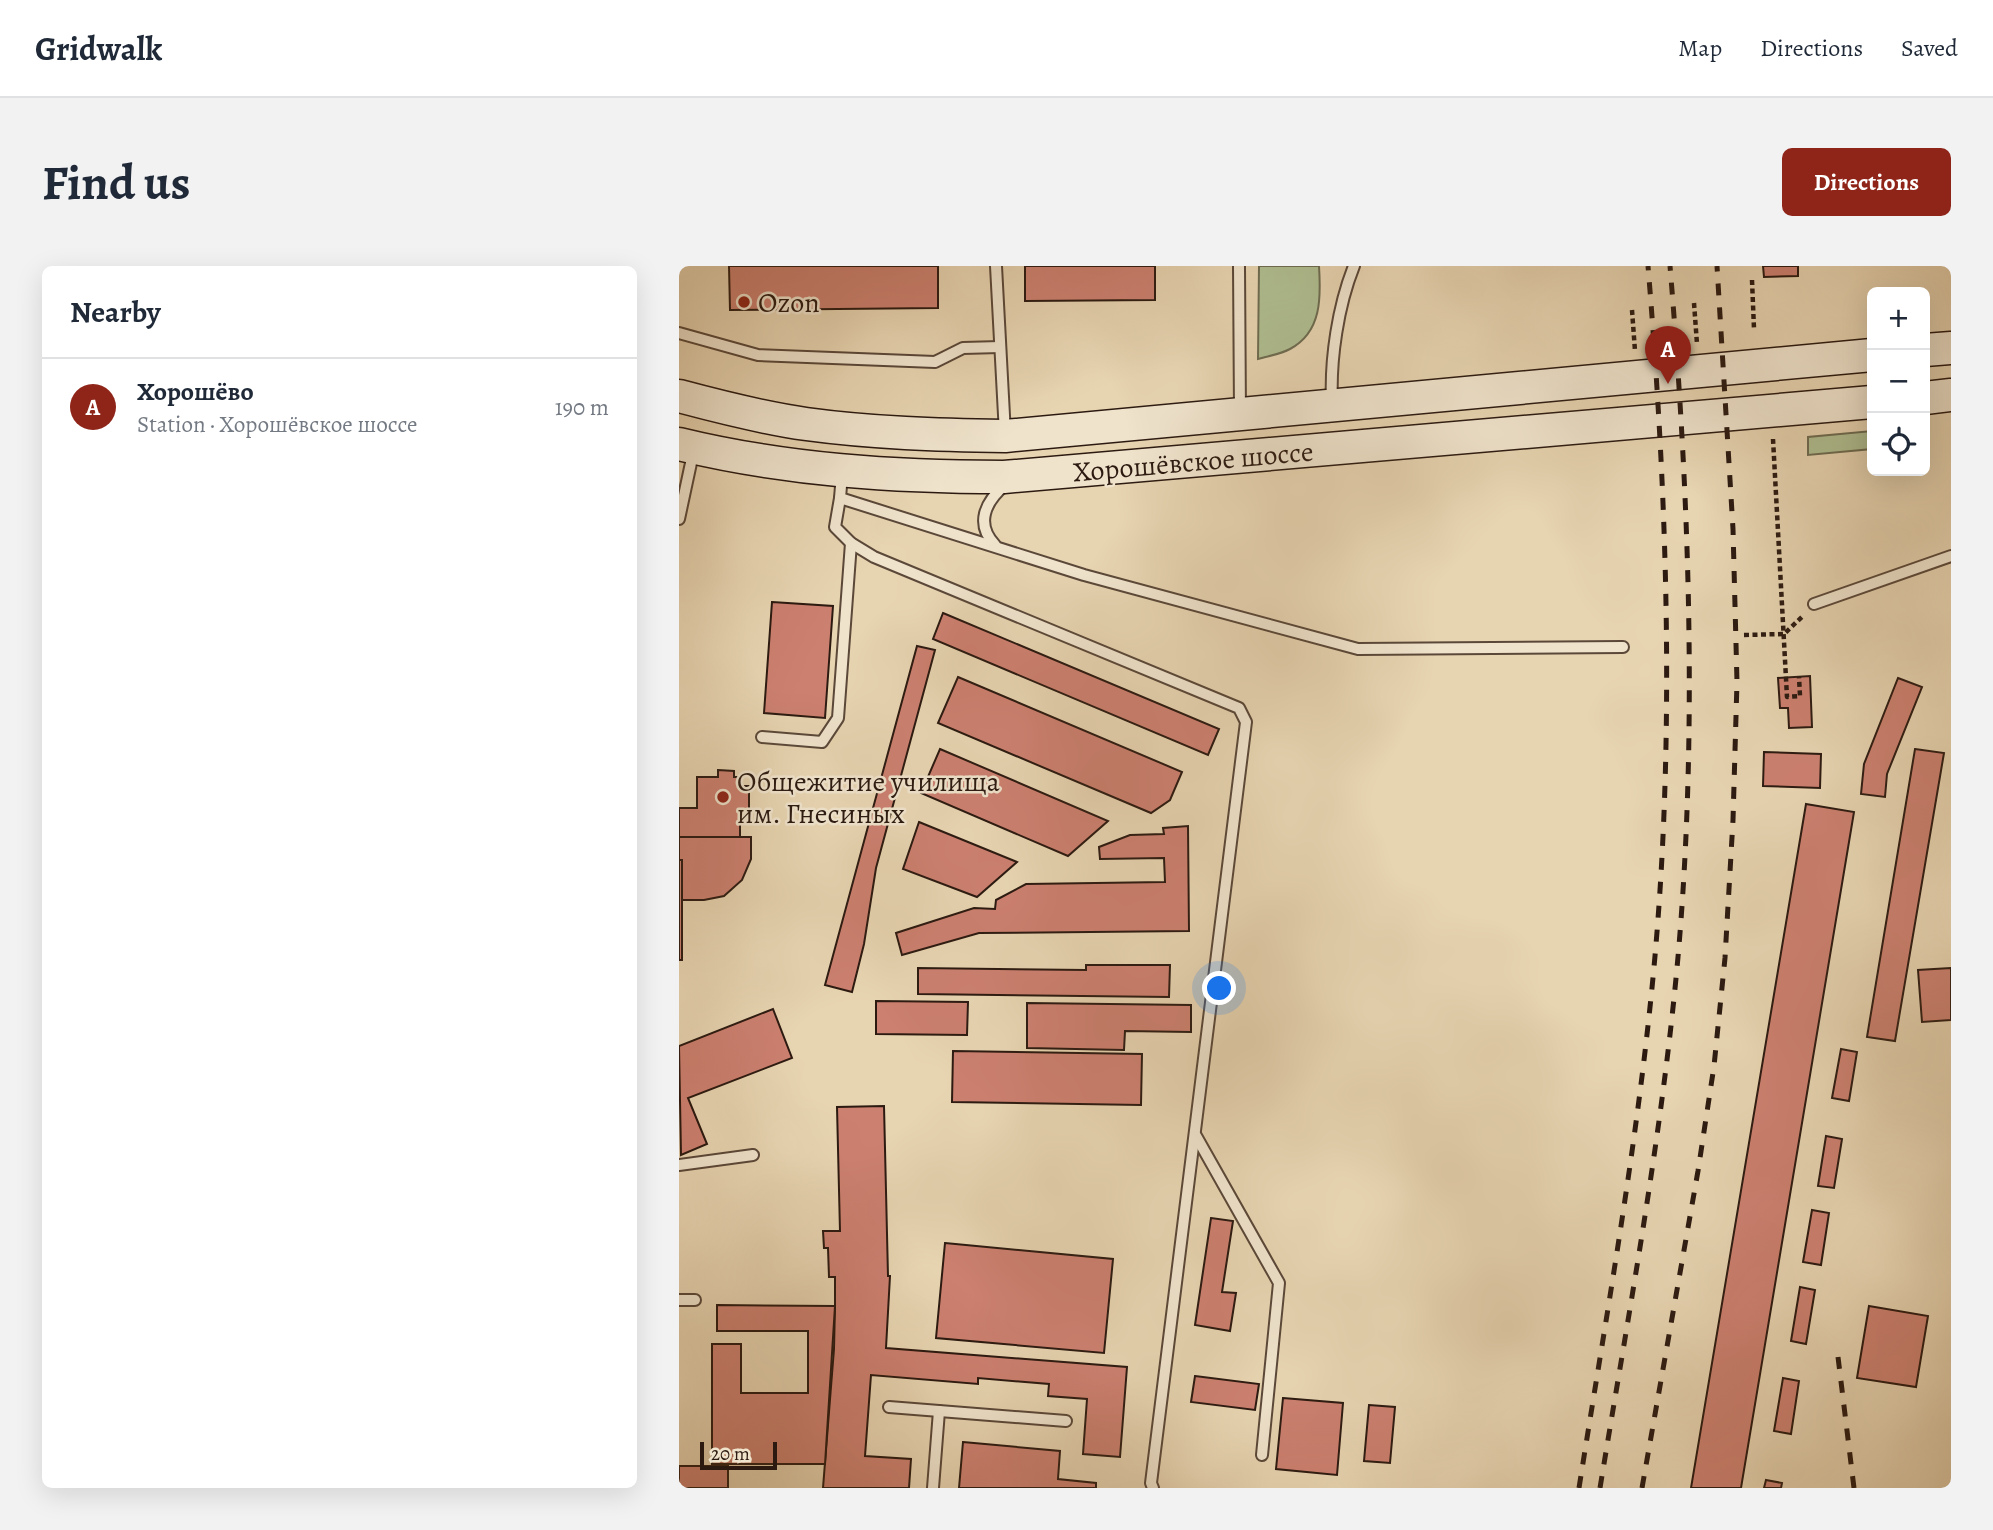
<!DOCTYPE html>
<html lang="en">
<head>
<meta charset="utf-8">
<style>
  :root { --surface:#fff; --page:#f2f2f3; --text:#1f2937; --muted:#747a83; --line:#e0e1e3; --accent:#8f2418 }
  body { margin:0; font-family:Alegreya,serif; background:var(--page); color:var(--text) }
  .controls { position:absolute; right:21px; top:21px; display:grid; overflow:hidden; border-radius:10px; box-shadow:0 7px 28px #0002 }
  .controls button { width:63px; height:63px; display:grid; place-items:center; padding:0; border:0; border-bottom:2px solid var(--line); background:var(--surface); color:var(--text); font:35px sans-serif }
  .scale { position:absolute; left:21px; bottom:18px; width:77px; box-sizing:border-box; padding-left:7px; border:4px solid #2c1a11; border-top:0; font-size:19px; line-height:24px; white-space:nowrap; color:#2c1a11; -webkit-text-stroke:5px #efe3cc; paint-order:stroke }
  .you { position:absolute; left:541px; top:723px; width:24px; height:24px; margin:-18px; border:5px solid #fff; border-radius:50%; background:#1a73e8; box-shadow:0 0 0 10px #1a73e833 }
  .badge { display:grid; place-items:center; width:46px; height:46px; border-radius:50%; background:var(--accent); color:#fff; font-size:23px; font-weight:700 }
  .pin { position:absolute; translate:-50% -58px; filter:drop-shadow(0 2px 4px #0008) }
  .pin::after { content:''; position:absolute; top:37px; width:24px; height:21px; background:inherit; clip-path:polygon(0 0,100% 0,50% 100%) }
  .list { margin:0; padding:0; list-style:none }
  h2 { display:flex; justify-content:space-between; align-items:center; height:91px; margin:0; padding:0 28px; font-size:30px }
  h2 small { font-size:23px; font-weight:400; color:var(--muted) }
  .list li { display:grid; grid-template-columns:46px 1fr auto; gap:21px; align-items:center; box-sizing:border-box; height:98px; padding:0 28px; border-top:2px solid var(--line) }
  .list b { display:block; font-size:26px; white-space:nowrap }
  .list p { margin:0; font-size:23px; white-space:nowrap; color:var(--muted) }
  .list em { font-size:23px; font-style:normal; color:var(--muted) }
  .icon { flex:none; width:38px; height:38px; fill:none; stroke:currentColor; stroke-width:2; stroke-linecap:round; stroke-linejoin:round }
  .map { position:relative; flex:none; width:1272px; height:1222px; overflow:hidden; border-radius:10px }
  header { display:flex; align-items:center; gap:42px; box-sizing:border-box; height:98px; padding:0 35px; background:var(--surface); border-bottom:2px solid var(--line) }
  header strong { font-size:33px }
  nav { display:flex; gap:38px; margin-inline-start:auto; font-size:24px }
  .intro { display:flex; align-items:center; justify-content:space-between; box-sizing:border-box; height:168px; padding:0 42px }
  h1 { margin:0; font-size:49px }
  .button { padding:18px 32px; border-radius:10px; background:var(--accent); color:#fff; font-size:24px; font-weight:700 }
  main { display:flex; gap:42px; padding:0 42px }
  aside { flex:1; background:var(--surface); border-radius:10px; box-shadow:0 7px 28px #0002 }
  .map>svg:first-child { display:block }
  .green { fill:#afbe91; stroke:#6e6c51; stroke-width:2 }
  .building { fill:#cc8070; stroke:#2c1a11; stroke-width:2 }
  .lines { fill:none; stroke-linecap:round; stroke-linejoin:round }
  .service-casing { stroke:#5b4839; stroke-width:14 }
  .secondary-casing { stroke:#2c1a11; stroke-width:35 }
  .path { stroke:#2c1a11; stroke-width:4.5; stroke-dasharray:5 3.5; stroke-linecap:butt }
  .service { stroke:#efe3cc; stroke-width:10 }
  .secondary { stroke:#efe3cc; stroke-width:32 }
  .rail { stroke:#2c1a11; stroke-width:5; stroke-dasharray:12 12; stroke-linecap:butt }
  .poi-dot { fill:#8f2418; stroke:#efe3cc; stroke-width:2.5 }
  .labels { text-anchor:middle; stroke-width:5; stroke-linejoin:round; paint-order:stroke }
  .poi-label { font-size:28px; fill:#2c1a11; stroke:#efe3cc; text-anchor:start }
  .street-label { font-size:28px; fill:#2c1a11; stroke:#efe3cc }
</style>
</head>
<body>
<header>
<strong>Gridwalk</strong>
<nav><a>Map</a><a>Directions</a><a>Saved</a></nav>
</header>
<div class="intro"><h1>Find us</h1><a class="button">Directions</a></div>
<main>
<aside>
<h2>Nearby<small></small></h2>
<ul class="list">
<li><span class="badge">A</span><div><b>Хорошёво</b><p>Station · Хорошёвское шоссе</p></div><em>190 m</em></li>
</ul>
</aside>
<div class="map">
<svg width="1272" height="1222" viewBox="0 0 1272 1222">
  <rect width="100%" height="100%" fill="#e7d4b1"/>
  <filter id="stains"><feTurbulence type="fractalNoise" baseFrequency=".00286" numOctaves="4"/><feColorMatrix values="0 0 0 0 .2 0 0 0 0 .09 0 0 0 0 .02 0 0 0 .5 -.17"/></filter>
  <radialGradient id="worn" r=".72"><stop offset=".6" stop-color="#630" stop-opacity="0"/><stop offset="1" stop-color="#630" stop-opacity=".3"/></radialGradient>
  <!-- green -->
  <g class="green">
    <path d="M580,0h60c2,31 3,66 -29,83 -9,5 -22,7 -32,10z"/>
    <path d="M1193,165v18l-64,6v-18z"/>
  </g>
  <!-- building -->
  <g class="building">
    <path d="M50,0h209v42l-208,2z"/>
    <path d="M346,0h130v34l-130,1z"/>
    <path d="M1084,0h35v10l-34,1z"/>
    <path d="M93,336l61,4 -8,112 -61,-5z"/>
    <path d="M264,347l276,116 -11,26 -275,-116z"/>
    <path d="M238,380l18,4 -59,218 -12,76 -12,48 -27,-7z"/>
    <path d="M1131,410l2,51 -23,1 -1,-20h-8l-2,-30z"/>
    <path d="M279,411l224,95 -12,28 -19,13 -213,-90z"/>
    <path d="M1219,412l24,9 -35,87 -2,23 -24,-3 3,-30z"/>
    <path d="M261,483l168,72 -40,35 -147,-63z"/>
    <path d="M1236,483l29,4 -49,288 -28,-4z"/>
    <path d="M1085,486l57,2 -1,34 -57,-2z"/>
    <path d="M39,504l16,1v6h8v9h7v30h-9v21h-61v-29h18v-31h21z"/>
    <path d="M1127,538l48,8 -113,676h-50z"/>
    <path d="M240,556l98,40 -40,35 -74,-28z"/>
    <path d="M509,560l1,105 -210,2 -77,22 -6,-22 78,-25 21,1 1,-9 30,-16 139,-2 -1,-24 -64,1 -1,-12 31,-12 34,-1 -1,-6z"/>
    <path d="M0,571h72v22l-9,21 -18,16 -20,4h-22v-40h-3z"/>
    <rect x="0" y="594" width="3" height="100"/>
    <path d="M407,699h84l-1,32 -251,-3v-26l168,2z"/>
    <path d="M1272,702v52l-29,2 -4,-52z"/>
    <path d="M197,735l92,1 -1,33 -91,-1z"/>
    <path d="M348,737l164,2v27l-66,-1 -1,19 -97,-2z"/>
    <path d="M94,743l19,49 -104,40 19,46 -26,11 -2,-109z"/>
    <path d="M1162,783l16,3 -8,49 -17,-3z"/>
    <path d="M274,785l189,3 -1,51 -189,-3z"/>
    <path d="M205,840l4,170h2l-4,72 241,19 -7,90 -37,-3 4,-55 -39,-3 1,-12 -71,-6v6l-107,-9 -6,81 46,3 -2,29h-86l11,-139 1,-43v-29h-6l-1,-29h-4l-1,-17h17l-3,-124z"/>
    <path d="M1147,870l16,3 -8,49 -16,-2z"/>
    <path d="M1133,944l17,3 -8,52 -18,-3z"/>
    <path d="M532,952l22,3 -11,71 14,1 -6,38 -35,-6z"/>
    <path d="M266,977l168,16 -9,94 -168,-15z"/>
    <path d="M1121,1021l15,3 -9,54 -15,-3z"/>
    <path d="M38,1039l118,1 -10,158h-113v-120h29v49h67v-62h-91z"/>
    <path d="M1190,1040l59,10 -12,71 -59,-9z"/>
    <path d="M516,1110l64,8 -4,26 -64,-8z"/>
    <path d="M1104,1112l16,3 -8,53 -17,-3z"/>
    <path d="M604,1132l60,5 -6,72 -61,-6z"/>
    <path d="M690,1139l26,2 -5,56 -26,-2z"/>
    <path d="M284,1176l97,9 -2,28 38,4v5h-137z"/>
    <rect x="0" y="1200" width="49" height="22"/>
    <path d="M1087,1214l16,3 -1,5h-17z"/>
  </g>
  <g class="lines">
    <defs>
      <g id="service">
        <path d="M317,0l9,168"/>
        <path d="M560,0l1,146"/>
        <path d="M0,67l79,22 177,7 28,-14 37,-1"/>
        <path d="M653,136c-2,-43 6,-96 22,-136"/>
        <path d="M163,208l-2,24 244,77 274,74 265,-2"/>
        <path d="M161,232l-5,29 16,16 23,14 365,151 7,14 -95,761 2,5"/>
        <path d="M0,253l15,-70"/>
        <path d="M316,279c-20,-21 -10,-43 10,-60"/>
        <path d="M1135,338l137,-48"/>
        <path d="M83,471l60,5 16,-24 13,-175"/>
        <path d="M517,870l83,147 -17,172"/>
        <path d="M0,899l74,-10"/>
        <path d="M0,1034h16"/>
        <path d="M210,1141l177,14"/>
        <path d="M254,1222l6,-77"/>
      </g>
      <g id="secondary">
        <path d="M1246,84l26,-2"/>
        <path d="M0,130c41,11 84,22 127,28 66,9 133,11 199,12l867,-81"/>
        <path d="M1246,132l26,-3"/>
        <path d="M0,178c107,26 216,33 325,33l868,-75"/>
      </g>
    </defs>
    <!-- service casing -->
    <use href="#service" class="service-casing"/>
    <!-- secondary casing -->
    <use href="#secondary" class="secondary-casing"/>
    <!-- path -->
    <g class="path">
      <path d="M1073,14l2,49"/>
      <path d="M1015,37l3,41"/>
      <path d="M953,44l3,41"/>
      <path d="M1094,173l14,258 13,-1 -1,-19"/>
      <path d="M1065,369l40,-1 20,-19"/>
    </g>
    <!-- service -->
    <use href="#service" class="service"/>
    <!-- secondary -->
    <use href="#secondary" class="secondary"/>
    <!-- rail -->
    <g class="rail">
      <path d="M1159,1091l16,131"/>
      <path d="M900,1222c28,-177 60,-353 76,-532 20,-228 12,-461 -7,-690"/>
      <path d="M921,1222c29,-177 62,-353 78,-531 20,-228 11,-463 -8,-691"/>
      <path d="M963,1222l56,-317 16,-105 11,-108 8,-138 4,-138 -4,-153 -16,-263"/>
    </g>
  </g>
  <!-- markers -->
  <g class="poi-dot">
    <circle cx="65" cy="36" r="7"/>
    <circle cx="44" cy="531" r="7"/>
  </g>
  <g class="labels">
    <!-- poi labels -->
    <g class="poi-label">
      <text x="79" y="46">Ozon</text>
      <text x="58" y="525">Общежитие училища<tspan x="58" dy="32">им. Гнесиных</tspan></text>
    </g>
    <!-- street labels -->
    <g class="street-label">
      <text transform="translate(514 195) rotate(-5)" y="10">Хорошёвское шоссе</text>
    </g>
  </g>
  <rect width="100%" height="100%" filter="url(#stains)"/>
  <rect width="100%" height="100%" fill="url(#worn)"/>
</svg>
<div class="controls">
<button>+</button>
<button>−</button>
<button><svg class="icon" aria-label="locate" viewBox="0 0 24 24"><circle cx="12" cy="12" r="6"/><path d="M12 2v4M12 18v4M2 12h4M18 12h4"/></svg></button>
</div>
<div class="scale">20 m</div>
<div class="you"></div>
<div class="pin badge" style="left:989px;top:118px">A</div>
</div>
</main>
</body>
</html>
